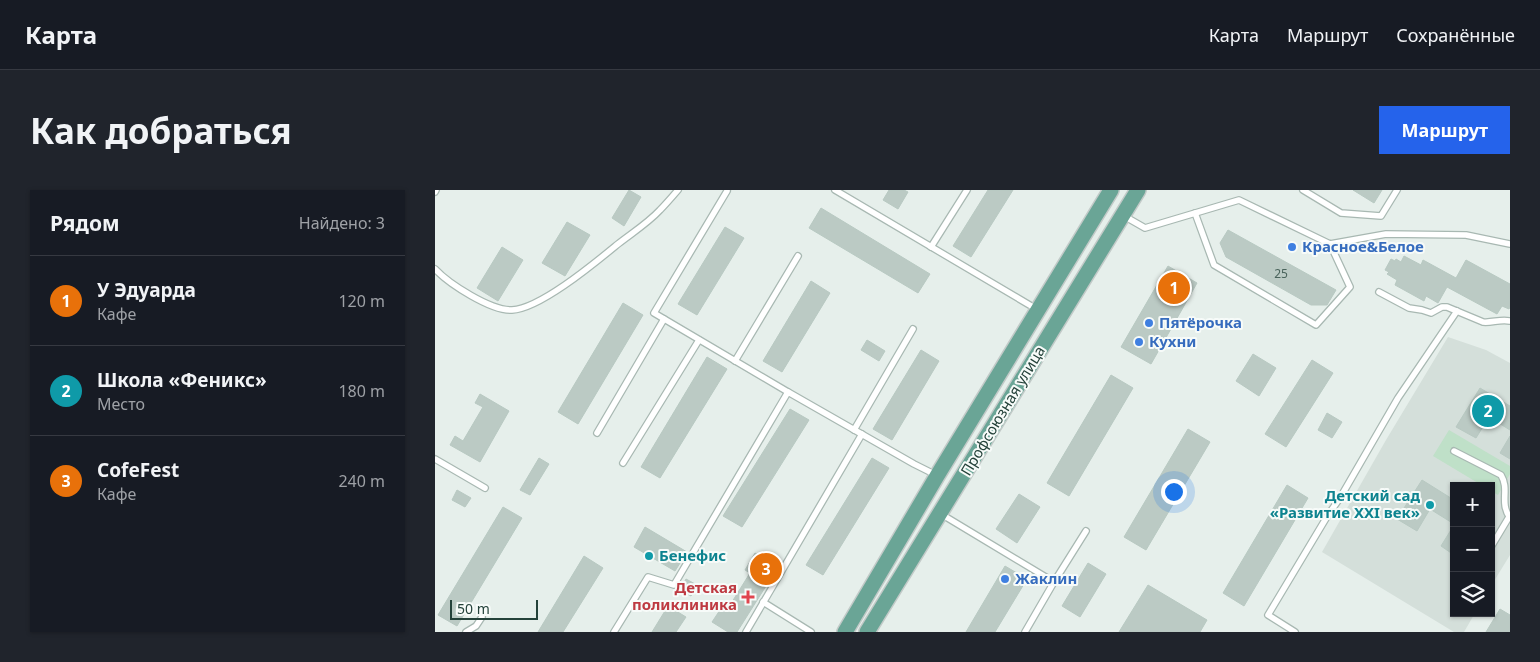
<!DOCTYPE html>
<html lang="ru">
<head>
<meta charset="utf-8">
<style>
  :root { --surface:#171b24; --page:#20242c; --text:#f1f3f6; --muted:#9ea1a6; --line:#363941; --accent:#2563eb }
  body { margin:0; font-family:"Noto Sans",sans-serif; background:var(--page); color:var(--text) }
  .controls { position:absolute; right:15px; bottom:15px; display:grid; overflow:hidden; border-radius:0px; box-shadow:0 1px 4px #0004 }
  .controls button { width:45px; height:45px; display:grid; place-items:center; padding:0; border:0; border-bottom:1px solid var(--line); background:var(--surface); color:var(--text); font:25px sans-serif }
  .scale { position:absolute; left:15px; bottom:12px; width:88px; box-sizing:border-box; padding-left:5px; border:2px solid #24423a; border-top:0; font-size:14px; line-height:18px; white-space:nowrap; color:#24423a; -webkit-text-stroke:4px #f7fbf9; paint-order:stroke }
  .you { position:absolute; left:738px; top:301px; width:18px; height:18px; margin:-12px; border:4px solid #fff; border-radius:50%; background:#1a73e8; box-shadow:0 0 0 8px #1a73e833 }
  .badge { display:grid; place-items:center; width:32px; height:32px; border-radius:50%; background:var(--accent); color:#fff; font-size:16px; font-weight:700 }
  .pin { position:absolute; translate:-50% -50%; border:2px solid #fff; box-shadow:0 1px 5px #0006 }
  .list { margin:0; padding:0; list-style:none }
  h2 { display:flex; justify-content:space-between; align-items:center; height:65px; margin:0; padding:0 20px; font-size:21px }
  h2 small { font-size:16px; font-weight:400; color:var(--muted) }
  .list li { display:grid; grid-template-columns:32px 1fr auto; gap:15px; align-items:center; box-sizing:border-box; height:90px; padding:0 20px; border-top:1px solid var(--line) }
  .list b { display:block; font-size:19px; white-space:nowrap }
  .list p { margin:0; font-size:16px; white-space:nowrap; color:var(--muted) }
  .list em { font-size:16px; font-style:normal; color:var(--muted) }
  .icon { flex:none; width:28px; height:28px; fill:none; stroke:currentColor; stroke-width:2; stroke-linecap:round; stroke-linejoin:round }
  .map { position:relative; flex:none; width:1075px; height:442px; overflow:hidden; border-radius:0px }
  header { display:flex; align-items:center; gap:30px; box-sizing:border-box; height:70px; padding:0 25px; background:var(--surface); border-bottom:1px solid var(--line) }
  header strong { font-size:24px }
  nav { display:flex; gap:28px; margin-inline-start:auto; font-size:18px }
  .intro { display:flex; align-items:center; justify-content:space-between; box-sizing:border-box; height:120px; padding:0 30px }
  h1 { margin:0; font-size:35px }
  .button { padding:12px 22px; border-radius:0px; background:var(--accent); color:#fff; font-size:18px; font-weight:700 }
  main { display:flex; gap:30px; padding:0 30px }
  aside { flex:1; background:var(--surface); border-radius:0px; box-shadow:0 1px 4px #0004 }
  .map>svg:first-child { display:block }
  .built { fill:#d4dfda }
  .green { fill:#bfe0c8 }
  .building { fill:#bbcac4; stroke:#b8c9c2 }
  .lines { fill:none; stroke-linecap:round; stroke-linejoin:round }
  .lane-casing { stroke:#a8b8b2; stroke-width:8 }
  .primary-casing { stroke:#c2cac8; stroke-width:18 }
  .lane { stroke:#fff; stroke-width:5.5 }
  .primary { stroke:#6aa596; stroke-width:15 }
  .shop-dot { fill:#3f7fe0; stroke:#f7fbf9; stroke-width:2 }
  .culture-dot { fill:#0f9aa8; stroke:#f7fbf9; stroke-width:2 }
  .health-dot { fill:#e0444e; stroke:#f7fbf9; stroke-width:2 }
  .labels { text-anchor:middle; stroke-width:4; stroke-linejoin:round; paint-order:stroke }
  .number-label { font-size:12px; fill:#4a645c }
  .shop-label { font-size:15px; font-weight:bold; fill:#366cbe; stroke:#f7fbf9; text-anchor:start }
  .street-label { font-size:15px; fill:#24423a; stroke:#f7fbf9 }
  .culture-label { font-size:15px; font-weight:bold; fill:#0d838f; stroke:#f7fbf9; text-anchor:end }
  .health-label { font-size:15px; font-weight:bold; fill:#be3a42; stroke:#f7fbf9; text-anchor:end }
</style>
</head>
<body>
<header>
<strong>Карта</strong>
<nav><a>Карта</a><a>Маршрут</a><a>Сохранённые</a></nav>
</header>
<div class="intro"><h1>Как добраться</h1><a class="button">Маршрут</a></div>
<main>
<aside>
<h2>Рядом<small>Найдено: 3</small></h2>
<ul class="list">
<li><span class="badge" style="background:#e8710a">1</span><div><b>У Эдуарда</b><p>Кафе</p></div><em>120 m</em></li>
<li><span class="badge" style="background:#0f9aa8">2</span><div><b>Школа «Феникс»</b><p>Место</p></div><em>180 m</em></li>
<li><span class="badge" style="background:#e8710a">3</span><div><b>CofeFest</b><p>Кафе</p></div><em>240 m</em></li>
</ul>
</aside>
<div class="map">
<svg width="1075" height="442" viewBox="0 0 1075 442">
  <rect width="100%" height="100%" fill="#e6efeb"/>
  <!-- built -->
  <path class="built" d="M1013,147l38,13 24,13v192l-19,31v-100h-37v127h21l-11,19h-10l-132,-80 64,-112z"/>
  <!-- green -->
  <path class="green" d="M1014,240l61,36v8l-12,21 -7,-4v-5h-8l-50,-30z"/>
  <!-- building -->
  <g class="building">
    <path d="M194,0l12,7 -17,29 -12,-8z"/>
    <path d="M454,0h15l4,2 -10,17 -15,-9z"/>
    <path d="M553,0h25l-42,67 -18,-11z"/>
    <path d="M918,0h29l-8,13z"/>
    <path d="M386,18l109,66 -12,19 -109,-65z"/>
    <path d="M132,32l23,13 -25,41 -23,-13z"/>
    <path d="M290,37l19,11 -47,77 -19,-11z"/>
    <path d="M793,40l108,60 -9,15h-16l-85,-48 -6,-14z"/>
    <path d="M67,57l21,13 -25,41 -21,-13z"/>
    <path d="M969,66l17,9 2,-5 33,18 10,-18 44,24v23l-1,2 -7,-3 -5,8 -50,-27 -9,16 -12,-7 -2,5 -29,-16 2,-5 -10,-6 2,-2 -4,-2 6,-11 4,2 1,-2 5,3z"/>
    <path d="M733,76l29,17 -46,81 -30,-17z"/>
    <path d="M376,91l19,12 -48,79 -19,-11z"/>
    <path d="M188,113l20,12 -65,109 -20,-12z"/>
    <path d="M432,150l18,11 -6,10 -18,-11z"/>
    <path d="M486,160l18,11 -47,79 -19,-11z"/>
    <path d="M818,164l23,14 -17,28 -23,-15z"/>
    <path d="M272,167l20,12 -67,109 -19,-11z"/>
    <path d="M877,170l21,13 -47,74 -21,-13z"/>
    <path d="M676,185l22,13 -64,108 -22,-13z"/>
    <path d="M1045,198l30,18v24l-21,-13 -13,21 -20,-11z"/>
    <path d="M45,204l29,17 -29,51 -30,-17 5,-9 8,5 20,-34 -8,-4z"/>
    <path d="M355,219l19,11 -67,107 -19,-11z"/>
    <path d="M892,223l15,9 -10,16 -14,-8z"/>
    <path d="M753,239l22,13 -64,108 -22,-13z"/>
    <path d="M1075,246v23l-10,-6z"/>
    <path d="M104,268l10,6 -19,31 -10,-5z"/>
    <path d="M437,268l17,10 -66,107 -17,-10z"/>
    <path d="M987,290l32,20v24l-24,-15 -13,22 -20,-12z"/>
    <path d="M852,295l21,13 -64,108 -21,-13z"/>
    <path d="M22,300l14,8 -6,9 -13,-7z"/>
    <path d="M584,304l21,13 -23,36 -21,-14z"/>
    <path d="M68,317l19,11 -65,108 -19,-11z"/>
    <path d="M1019,335v30l-13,-9z"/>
    <path d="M210,337l42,25 -12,19 -41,-24z"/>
    <path d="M320,363l23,14 -41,65h-9l-16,-10 10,-15 5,3 23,-37 -5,-3z"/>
    <path d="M149,366l19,12 -40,64h-25z"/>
    <path d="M653,373l18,11 -26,43 -18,-11z"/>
    <path d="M570,376l22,13 -32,53h-29z"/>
    <path d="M251,389l11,6 -6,11 -11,-6z"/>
    <path d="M713,395l59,35 -7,12h-81z"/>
    <path d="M233,416l18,11 -10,15h-24z"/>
    <path d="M1065,419l10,6v17h-24z"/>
  </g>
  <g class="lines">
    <defs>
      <g id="lane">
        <path d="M400,0l203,120"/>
        <path d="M868,0l38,23 40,3 16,-26"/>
        <path d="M292,1l-73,122 134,79"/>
        <path d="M0,2l1,-2"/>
        <path d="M760,23l19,52 102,60 34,-38 -20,-43"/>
        <path d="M689,26l21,12 94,-28 91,44 56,-10 80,1 44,9"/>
        <path d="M496,57l36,-57"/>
        <path d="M0,79c14,15 56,42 77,41 28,-1 84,-48 106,-66 14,-11 30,-21 42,-34 6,-6 12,-13 18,-20"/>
        <path d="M944,102l30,16 13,2 9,3 11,-6h5l36,15c9,1 17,-3 27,-1"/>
        <path d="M300,171l63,-105"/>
        <path d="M419,240l59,-101"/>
        <path d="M162,243l67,-114"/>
        <path d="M1019,261l47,24c9,15 -2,27 9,43"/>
        <path d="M0,269l50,29"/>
        <path d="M188,273l76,-123"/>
        <path d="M506,324l113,68 -29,50"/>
        <path d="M1056,357l18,-30"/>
        <path d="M619,392l32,-51"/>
        <path d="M328,412l48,30"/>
        <path d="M31,442l10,-6 6,-9"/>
        <path d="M179,442l34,-55 26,8 114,-193 126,72 22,11"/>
        <path d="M311,442l116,-198"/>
        <path d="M860,442l-27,-17 60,-100 12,-17 58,-100 59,-87"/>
      </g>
      <g id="primary">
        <path d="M410,442l92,-156 174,-286"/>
        <path d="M432,442l271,-442"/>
      </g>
    </defs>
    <!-- lane casing -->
    <use href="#lane" class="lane-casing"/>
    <!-- primary casing -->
    <use href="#primary" class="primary-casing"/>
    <!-- lane -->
    <use href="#lane" class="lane"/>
    <!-- primary -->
    <use href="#primary" class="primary"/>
  </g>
  <!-- markers -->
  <g class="shop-dot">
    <circle cx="857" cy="57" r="5"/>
    <circle cx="714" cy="133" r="5"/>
    <circle cx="704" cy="152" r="5"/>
    <circle cx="570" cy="389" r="5"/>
  </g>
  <g class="culture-dot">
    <circle cx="995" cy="315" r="5"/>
    <circle cx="214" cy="366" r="5"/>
  </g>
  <path class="health-dot" d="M310.5 399.5h5v5h5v5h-5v5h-5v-5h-5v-5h5z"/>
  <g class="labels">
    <!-- number labels -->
    <g class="number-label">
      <text x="846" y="88">25</text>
    </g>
    <!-- shop labels -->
    <g class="shop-label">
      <text x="867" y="62">Красное&amp;Белое</text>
      <text x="724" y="138">Пятёрочка</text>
      <text x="714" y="157">Кухни</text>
      <text x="580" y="394">Жаклин</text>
    </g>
    <!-- street labels -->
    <g class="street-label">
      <text transform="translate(568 221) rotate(-59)" y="5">Профсоюзная улица</text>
    </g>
    <!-- culture labels -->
    <g class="culture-label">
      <text x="985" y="311">Детский сад<tspan x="985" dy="17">«Развитие XXI век»</tspan></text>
      <text x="224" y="371" text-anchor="start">Бенефис</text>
    </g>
    <!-- health labels -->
    <g class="health-label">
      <text x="302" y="403">Детская<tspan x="302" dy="17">поликлиника</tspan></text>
    </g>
  </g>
</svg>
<div class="controls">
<button>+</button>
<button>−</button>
<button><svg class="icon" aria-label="layers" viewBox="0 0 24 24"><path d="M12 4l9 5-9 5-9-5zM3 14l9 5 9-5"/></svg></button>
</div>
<div class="scale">50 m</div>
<div class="you"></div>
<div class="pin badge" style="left:739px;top:98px;background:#e8710a">1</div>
<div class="pin badge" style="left:1053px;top:221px;background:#0f9aa8">2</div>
<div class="pin badge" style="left:331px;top:379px;background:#e8710a">3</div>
</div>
</main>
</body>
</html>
